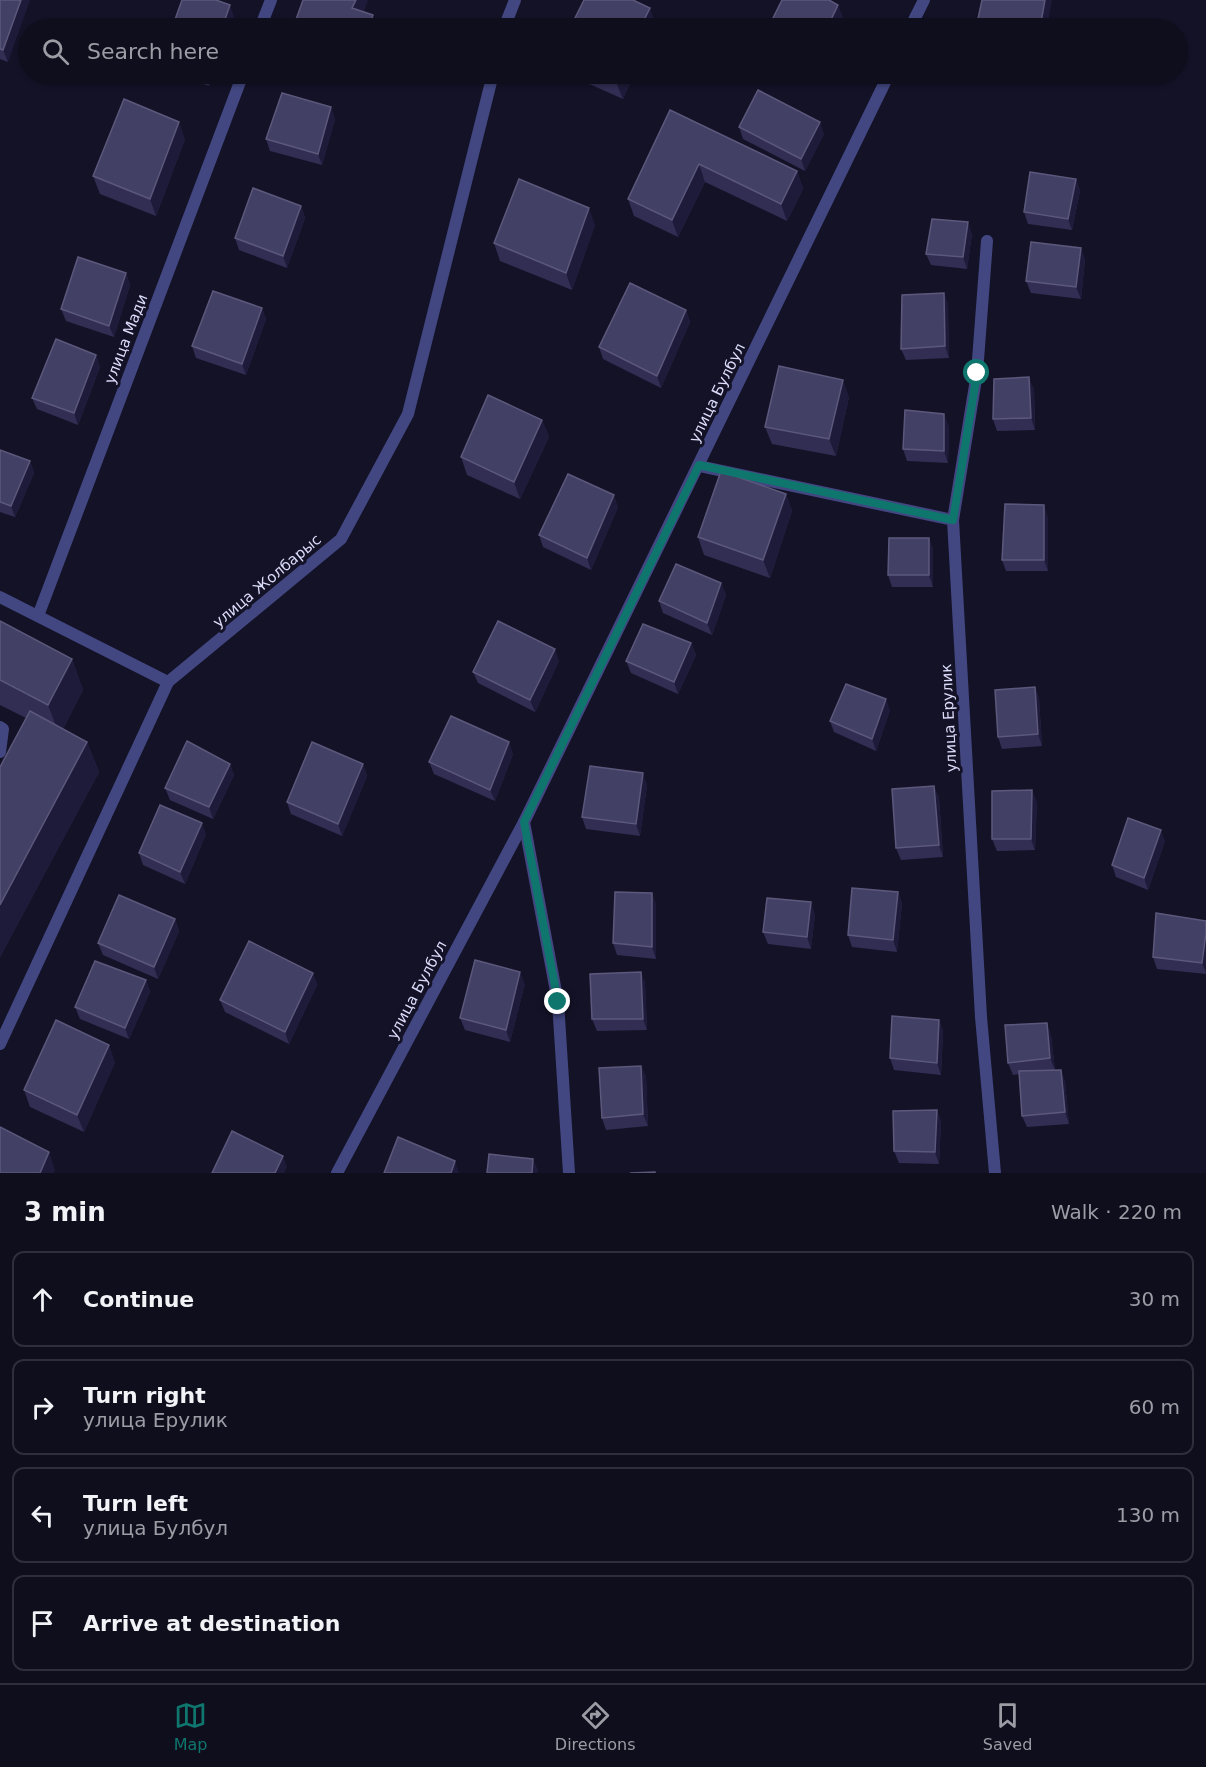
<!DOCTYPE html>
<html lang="en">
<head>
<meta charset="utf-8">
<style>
  :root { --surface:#0f0e1d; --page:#181726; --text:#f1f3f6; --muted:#9b9ca4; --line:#2f2e3b; --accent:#0f766e }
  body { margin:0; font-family:"DejaVu Sans",sans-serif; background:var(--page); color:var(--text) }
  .stop { position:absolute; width:18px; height:18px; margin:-14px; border:4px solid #0f766e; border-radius:50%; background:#fff }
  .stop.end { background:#0f766e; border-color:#fff; box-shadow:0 2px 6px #0008 }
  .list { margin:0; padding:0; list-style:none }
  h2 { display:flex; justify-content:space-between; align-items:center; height:78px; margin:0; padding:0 24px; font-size:26px }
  h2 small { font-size:20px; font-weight:400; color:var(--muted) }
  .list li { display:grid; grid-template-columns:39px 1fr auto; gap:18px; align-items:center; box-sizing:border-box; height:96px; margin:0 12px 12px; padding:0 12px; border:2px solid var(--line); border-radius:12px }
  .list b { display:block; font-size:22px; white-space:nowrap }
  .list p { margin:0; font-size:20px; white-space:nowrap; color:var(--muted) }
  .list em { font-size:20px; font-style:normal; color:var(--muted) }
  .icon { flex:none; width:33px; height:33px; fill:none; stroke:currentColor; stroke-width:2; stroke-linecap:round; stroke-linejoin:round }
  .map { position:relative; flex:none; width:1206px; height:1173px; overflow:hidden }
  .search { position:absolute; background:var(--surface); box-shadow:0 2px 4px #0004; left:18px; right:18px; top:18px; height:66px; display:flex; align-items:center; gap:15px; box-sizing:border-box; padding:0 21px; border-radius:33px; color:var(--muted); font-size:22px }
  .sheet { height:510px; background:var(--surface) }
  nav { display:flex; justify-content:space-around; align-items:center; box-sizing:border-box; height:84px; border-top:2px solid var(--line); background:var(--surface); font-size:16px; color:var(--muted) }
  nav a { display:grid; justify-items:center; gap:3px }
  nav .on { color:var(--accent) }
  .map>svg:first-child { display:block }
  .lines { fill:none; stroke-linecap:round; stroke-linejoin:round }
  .lane { stroke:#424781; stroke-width:12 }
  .street { stroke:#424781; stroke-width:12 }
  .wall { fill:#312d53 }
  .shaded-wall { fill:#1e1a3a }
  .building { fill:#434065; stroke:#5b587c; stroke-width:1.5 }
  .route { stroke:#0f766e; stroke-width:8 }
  .labels { text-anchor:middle; stroke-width:6; stroke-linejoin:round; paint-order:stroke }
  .street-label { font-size:15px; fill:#dcdcfb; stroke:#141227 }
</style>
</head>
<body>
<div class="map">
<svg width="1206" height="1173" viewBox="0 0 1206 1173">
  <rect width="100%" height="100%" fill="#141227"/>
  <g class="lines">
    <!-- lane -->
    <path class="lane" d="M0,727l3,2 -3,23"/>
    <!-- street -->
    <g class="street">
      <path d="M260,28l11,-28"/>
      <path d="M504,28l11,-28"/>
      <path d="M910,28l14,-28"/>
      <path d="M699,466l254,54 28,497 14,156"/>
      <path d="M953,520l24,-147 10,-132"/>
      <path d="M0,597l168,85"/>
      <path d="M38,616l205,-542"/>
      <path d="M524,822l34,180 11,171"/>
      <path d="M0,1044l168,-362 173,-143 67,-125 85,-340"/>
      <path d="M337,1173l187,-351 365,-748"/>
    </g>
  </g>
  <!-- wall -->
  <g class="wall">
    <path d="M0,0l8,62 -8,-3z"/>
    <path d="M173,74h41l-5,12z"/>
    <path d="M567,74h67l-11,25z"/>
    <path d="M670,110l127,61 6,18 -16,32 -82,-39 -27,55 -44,-21 -6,-17z"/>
    <path d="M335,119l-13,46 -52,-14 -4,-12z"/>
    <path d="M739,127l85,7 -19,37 -62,-32z"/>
    <path d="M185,139l-29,77 -56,-22 -7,-18z"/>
    <path d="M1076,179l4,12 -8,39 -44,-6 -4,-12z"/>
    <path d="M301,206l4,12 -18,50 -48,-18 -4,-12z"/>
    <path d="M595,225l-23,65 -72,-29 -6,-18z"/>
    <path d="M972,234l-5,35 -36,-4 -5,-11z"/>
    <path d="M1081,248l4,12 -4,39 -50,-6 -5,-12z"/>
    <path d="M126,273l4,12 -16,52 -48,-16 -5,-12z"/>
    <path d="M944,293l4,12 1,53 -43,2 -5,-11z"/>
    <path d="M262,308l4,11 -20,56 -50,-17 -4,-12z"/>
    <path d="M686,310l4,12 -29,66 -58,-29 -4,-12z"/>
    <path d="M96,355l4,12 -22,58 -41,-16 -5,-11z"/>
    <path d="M1034,389l1,41 -38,1 -4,-12z"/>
    <path d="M849,397l-13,59 -64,-12 -7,-17z"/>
    <path d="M542,420l7,17 -29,62 -53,-24 -6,-18z"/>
    <path d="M949,426l-1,37 -41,-2 -4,-12z"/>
    <path d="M0,450l30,11 4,12 -19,44 -15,-5z"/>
    <path d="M786,494l6,17 -22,67 -66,-23 -6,-18z"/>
    <path d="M618,507l-27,63 -48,-23 -4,-12z"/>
    <path d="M1048,517v54h-42l-4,-11z"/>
    <path d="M929,538l4,12v37h-41l-4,-12z"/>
    <path d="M721,583l5,12 -14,40 -49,-22 -4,-12z"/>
    <path d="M0,621l72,38 11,31 -20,39 24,13 12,30 -99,185v-190l26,-49 -26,-13z"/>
    <path d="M691,643l5,12 -18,39 -47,-21 -5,-12z"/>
    <path d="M559,661l-24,51 -57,-29 -5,-11z"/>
    <path d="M1035,687l4,12 3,47 -40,3 -4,-12z"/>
    <path d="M890,710l-14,41 -42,-19 -4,-11z"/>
    <path d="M513,754l-18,47 -61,-27 -5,-12z"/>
    <path d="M230,764l4,11 -21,44 -43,-19 -5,-12z"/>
    <path d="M363,764l4,12 -25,60 -51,-22 -4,-12z"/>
    <path d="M647,785l-7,51 -54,-7 -4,-12z"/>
    <path d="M934,786l5,12 4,59 -42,3 -5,-12z"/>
    <path d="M1037,802l-2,48 -38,1 -5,-12z"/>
    <path d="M206,834l-21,50 -42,-19 -4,-12z"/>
    <path d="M1165,841l-17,49 -32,-13 -4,-12z"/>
    <path d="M898,892l4,12 -5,48 -45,-5 -4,-12z"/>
    <path d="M652,893l4,12v54l-39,-4 -4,-12z"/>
    <path d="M815,914l-4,35 -43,-5 -5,-12z"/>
    <path d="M175,919l4,12 -21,48 -55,-24 -5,-12z"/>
    <path d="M1206,921v53l-49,-5 -4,-12z"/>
    <path d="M641,972l4,11 2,47 -50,1 -5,-12z"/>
    <path d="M313,973l4,12 -28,59 -64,-32 -5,-12z"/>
    <path d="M146,980l4,12 -21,47 -49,-20 -5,-12z"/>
    <path d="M525,984l-15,58 -45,-12 -5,-12z"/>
    <path d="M939,1020l4,11 -2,44 -47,-5 -4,-12z"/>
    <path d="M1051,1035l4,35 -6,1 12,-1 4,12 4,42 -42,3 -5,-11 -3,-42 -6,1 -5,-12z"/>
    <path d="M115,1062l-31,70 -54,-25 -6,-17z"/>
    <path d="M641,1066l5,11 2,49 -42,4 -4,-12z"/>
    <path d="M937,1110l4,12 -2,42 -40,-1 -5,-12z"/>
  </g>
  <!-- shaded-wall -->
  <g class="shaded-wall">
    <path d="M21,0h9l-22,62 -5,-12z"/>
    <path d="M356,0h12l-9,26 -7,-18z"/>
    <path d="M1045,0h7l-5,28h-7z"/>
    <path d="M230,5l4,12 -4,11h-8z"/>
    <path d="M838,5l5,12 -6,11h-10z"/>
    <path d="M650,8l6,17 -2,3h-14z"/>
    <path d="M373,15l5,13h-10z"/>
    <path d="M205,74h9l-5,12z"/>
    <path d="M620,74h14l-11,25 -7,-17z"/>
    <path d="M331,107l4,12 -13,46 -4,-11z"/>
    <path d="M179,122l6,17 -29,77 -6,-17z"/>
    <path d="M820,122l4,12 -19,37 -4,-12z"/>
    <path d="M699,164l6,18 -27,55 -6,-17z"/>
    <path d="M797,171l6,18 -16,32 -6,-17z"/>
    <path d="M1076,179l4,12 -8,39 -4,-11z"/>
    <path d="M301,206l4,12 -18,50 -4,-12z"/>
    <path d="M589,208l6,17 -23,65 -6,-17z"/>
    <path d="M968,222l4,12 -5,35 -4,-12z"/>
    <path d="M1081,248l4,12 -4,39 -5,-12z"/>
    <path d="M126,273l4,12 -16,52 -5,-11z"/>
    <path d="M944,293l4,12 1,53 -4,-12z"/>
    <path d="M262,308l4,11 -20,56 -4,-11z"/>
    <path d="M686,310l4,12 -29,66 -4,-12z"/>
    <path d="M96,355l4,12 -22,58 -4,-12z"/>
    <path d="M1029,377l5,12 1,41 -4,-12z"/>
    <path d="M843,380l6,17 -13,59 -7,-17z"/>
    <path d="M944,414l5,12 -1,37 -4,-12z"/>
    <path d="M542,420l7,17 -29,62 -6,-17z"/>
    <path d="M30,461l4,12 -19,44 -4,-11z"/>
    <path d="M786,494l6,17 -22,67 -7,-18z"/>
    <path d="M614,495l4,12 -27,63 -4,-12z"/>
    <path d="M1044,505l4,12v54l-4,-11z"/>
    <path d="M929,538l4,12v37l-4,-12z"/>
    <path d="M721,583l5,12 -14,40 -5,-12z"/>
    <path d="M691,643l5,12 -18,39 -4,-12z"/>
    <path d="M555,649l4,12 -24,51 -5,-12z"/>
    <path d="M72,659l11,31 -23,46 -12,-31z"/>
    <path d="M1035,687l4,12 3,47 -4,-12z"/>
    <path d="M886,699l4,11 -14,41 -4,-12z"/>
    <path d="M87,742l12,30 -99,185v-52z"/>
    <path d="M509,742l4,12 -18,47 -5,-11z"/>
    <path d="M230,764l4,11 -21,44 -4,-12z"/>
    <path d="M363,764l4,12 -25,60 -4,-12z"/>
    <path d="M643,773l4,12 -7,51 -4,-12z"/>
    <path d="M934,786l5,12 4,59 -4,-12z"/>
    <path d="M1032,790l5,12 -2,48 -4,-11z"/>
    <path d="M202,823l4,11 -21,50 -5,-12z"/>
    <path d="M1161,830l4,11 -17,49 -4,-12z"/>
    <path d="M898,892l4,12 -5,48 -4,-12z"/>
    <path d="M652,893l4,12v54l-4,-12z"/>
    <path d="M811,902l4,12 -4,35 -4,-12z"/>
    <path d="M175,919l4,12 -21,48 -4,-12z"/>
    <path d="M1206,933v40l-4,-10z"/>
    <path d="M520,972l5,12 -15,58 -4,-12z"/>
    <path d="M641,972l4,11 2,47 -4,-11z"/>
    <path d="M313,973l4,12 -28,59 -4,-12z"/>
    <path d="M146,980l4,12 -21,47 -4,-11z"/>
    <path d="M939,1020l4,11 -2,44 -4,-12z"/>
    <path d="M1047,1023l4,12 4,35 -5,-12z"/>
    <path d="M109,1045l6,17 -31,70 -7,-17z"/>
    <path d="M641,1066l5,11 2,49 -5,-12z"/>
    <path d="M1061,1070l4,12 4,42 -4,-12z"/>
    <path d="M937,1110l4,12 -2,42 -4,-12z"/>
    <path d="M49,1152l6,18 -1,3h-14z"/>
    <path d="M283,1156l4,11 -3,6h-9z"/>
    <path d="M533,1159l5,11 -1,3h-5z"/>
    <path d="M455,1161l4,12h-8z"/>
  </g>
  <!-- building -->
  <g class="building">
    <path d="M0,0h21l-18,50 -3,-1z"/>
    <path d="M182,0h34l14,5 -8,23h-50z"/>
    <path d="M303,0h53l-4,8 21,7 -5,13h-75z"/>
    <path d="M584,0h49l17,8 -10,20h-70z"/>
    <path d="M782,0h47l9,5 -11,23h-59z"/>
    <path d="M982,0h63l-5,28h-64z"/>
    <path d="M599,74h21l-4,8z"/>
    <path d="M758,90l62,32 -19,37 -62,-32z"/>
    <path d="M282,93l49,14 -13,47 -52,-15z"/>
    <path d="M124,99l55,23 -29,77 -57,-23z"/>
    <path d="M670,110l127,61 -16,33 -82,-40 -27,56 -44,-21z"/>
    <path d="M1030,172l46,7 -8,40 -44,-7z"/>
    <path d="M519,179l70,29 -23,65 -72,-30z"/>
    <path d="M253,188l48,18 -18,50 -48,-18z"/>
    <path d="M932,219l36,3 -5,35 -37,-3z"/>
    <path d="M1031,242l50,6 -5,39 -50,-6z"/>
    <path d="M78,257l48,16 -17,53 -48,-17z"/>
    <path d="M630,283l56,27 -29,66 -58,-29z"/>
    <path d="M213,291l49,17 -20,56 -50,-18z"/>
    <path d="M944,293l1,53 -44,3 1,-54z"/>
    <path d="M56,339l40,16 -22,58 -42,-15z"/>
    <path d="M779,366l64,14 -14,59 -64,-12z"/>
    <path d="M1029,377l2,41 -38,1 1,-40z"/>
    <path d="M488,395l54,25 -28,62 -53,-25z"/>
    <path d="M905,410l39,4v37l-41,-2z"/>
    <path d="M0,450l30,11 -19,45 -11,-4z"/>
    <path d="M721,471l65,23 -23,66 -65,-23z"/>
    <path d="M568,474l46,21 -27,63 -48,-23z"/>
    <path d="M1005,504l39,1v55h-42z"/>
    <path d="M889,538h40v37h-41z"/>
    <path d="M676,564l45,19 -14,40 -48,-22z"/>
    <path d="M0,621l72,38 -24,46 -48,-25z"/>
    <path d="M498,621l57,28 -25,51 -57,-28z"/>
    <path d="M643,624l48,19 -17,39 -48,-21z"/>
    <path d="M846,684l40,15 -14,40 -42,-18z"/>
    <path d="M1035,687l3,47 -40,3 -3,-47z"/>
    <path d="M30,711l57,31 -87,163v-138z"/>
    <path d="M451,716l58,26 -19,48 -61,-28z"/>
    <path d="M187,741l43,23 -21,43 -44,-19z"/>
    <path d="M312,742l51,22 -25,60 -51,-22z"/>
    <path d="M590,766l53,7 -7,51 -54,-7z"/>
    <path d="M934,786l5,59 -43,3 -4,-59z"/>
    <path d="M1032,790l-1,49h-39v-48z"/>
    <path d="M160,805l42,18 -22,49 -41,-19z"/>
    <path d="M1128,818l33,12 -17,48 -32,-13z"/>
    <path d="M852,888l46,4 -5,48 -45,-5z"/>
    <path d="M615,892l37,1v54l-39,-4z"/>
    <path d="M119,895l56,24 -21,48 -56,-24z"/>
    <path d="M767,898l44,4 -4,35 -44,-5z"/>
    <path d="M1156,913l50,8v12l-4,30 -49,-6z"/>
    <path d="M249,941l64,32 -28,59 -65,-32z"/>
    <path d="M475,960l45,12 -14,58 -46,-12z"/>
    <path d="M95,961l51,19 -21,48 -50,-21z"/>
    <path d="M641,972l2,47h-51l-2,-45z"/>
    <path d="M892,1016l47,4 -2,43 -47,-5z"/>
    <path d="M56,1020l53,25 -32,70 -53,-25z"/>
    <path d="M1047,1023l3,35 -42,5 -3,-38z"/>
    <path d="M641,1066l2,48 -41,4 -3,-50z"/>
    <path d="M1061,1070l4,42 -43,4 -3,-45z"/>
    <path d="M937,1110l-2,42 -41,-1 -1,-40z"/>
    <path d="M0,1127l49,25 -9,21h-40z"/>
    <path d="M232,1131l51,25 -8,17h-63z"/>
    <path d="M398,1137l57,24 -4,12h-67z"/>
    <path d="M489,1154l44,5 -1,14h-45z"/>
    <path d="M655,1172v1h-25z"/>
  </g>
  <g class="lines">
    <!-- route -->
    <path class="route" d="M558,1002l-34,-180 175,-357 254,55 24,-147"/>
  </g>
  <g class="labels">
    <!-- street labels -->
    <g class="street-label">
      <text transform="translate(126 339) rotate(-69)" y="5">улица Мади</text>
      <text transform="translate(717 393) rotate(-64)" y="5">улица Булбул</text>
      <text transform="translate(267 581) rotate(-40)" y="5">улица Жолбарыс</text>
      <text transform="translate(949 718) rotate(-93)" y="5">улица Ерулик</text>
      <text transform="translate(417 990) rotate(-62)" y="5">улица Булбул</text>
    </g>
  </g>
</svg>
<div class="stop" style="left:977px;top:373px"></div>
<div class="stop end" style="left:558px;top:1002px"></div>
<div class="search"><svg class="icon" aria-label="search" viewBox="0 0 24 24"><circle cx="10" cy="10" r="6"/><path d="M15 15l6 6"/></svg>Search here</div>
</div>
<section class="sheet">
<h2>3 min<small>Walk · 220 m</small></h2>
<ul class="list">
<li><svg class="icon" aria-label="ahead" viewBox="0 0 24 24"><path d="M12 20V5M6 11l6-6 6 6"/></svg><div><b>Continue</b></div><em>30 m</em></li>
<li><svg class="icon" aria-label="right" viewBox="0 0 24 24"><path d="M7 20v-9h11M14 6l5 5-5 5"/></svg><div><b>Turn right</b><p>улица Ерулик</p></div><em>60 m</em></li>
<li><svg class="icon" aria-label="left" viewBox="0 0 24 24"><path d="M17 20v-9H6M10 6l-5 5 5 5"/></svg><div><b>Turn left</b><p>улица Булбул</p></div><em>130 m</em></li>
<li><svg class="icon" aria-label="arrive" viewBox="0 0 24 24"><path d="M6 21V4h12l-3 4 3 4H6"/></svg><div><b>Arrive at destination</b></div></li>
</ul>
</section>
<nav>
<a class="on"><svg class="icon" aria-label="map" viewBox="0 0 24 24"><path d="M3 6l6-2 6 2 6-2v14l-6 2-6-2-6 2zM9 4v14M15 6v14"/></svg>Map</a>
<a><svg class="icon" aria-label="directions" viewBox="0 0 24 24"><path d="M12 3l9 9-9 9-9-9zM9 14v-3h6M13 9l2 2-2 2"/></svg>Directions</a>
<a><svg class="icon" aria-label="saved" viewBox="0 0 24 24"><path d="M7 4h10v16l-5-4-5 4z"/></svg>Saved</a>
</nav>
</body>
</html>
